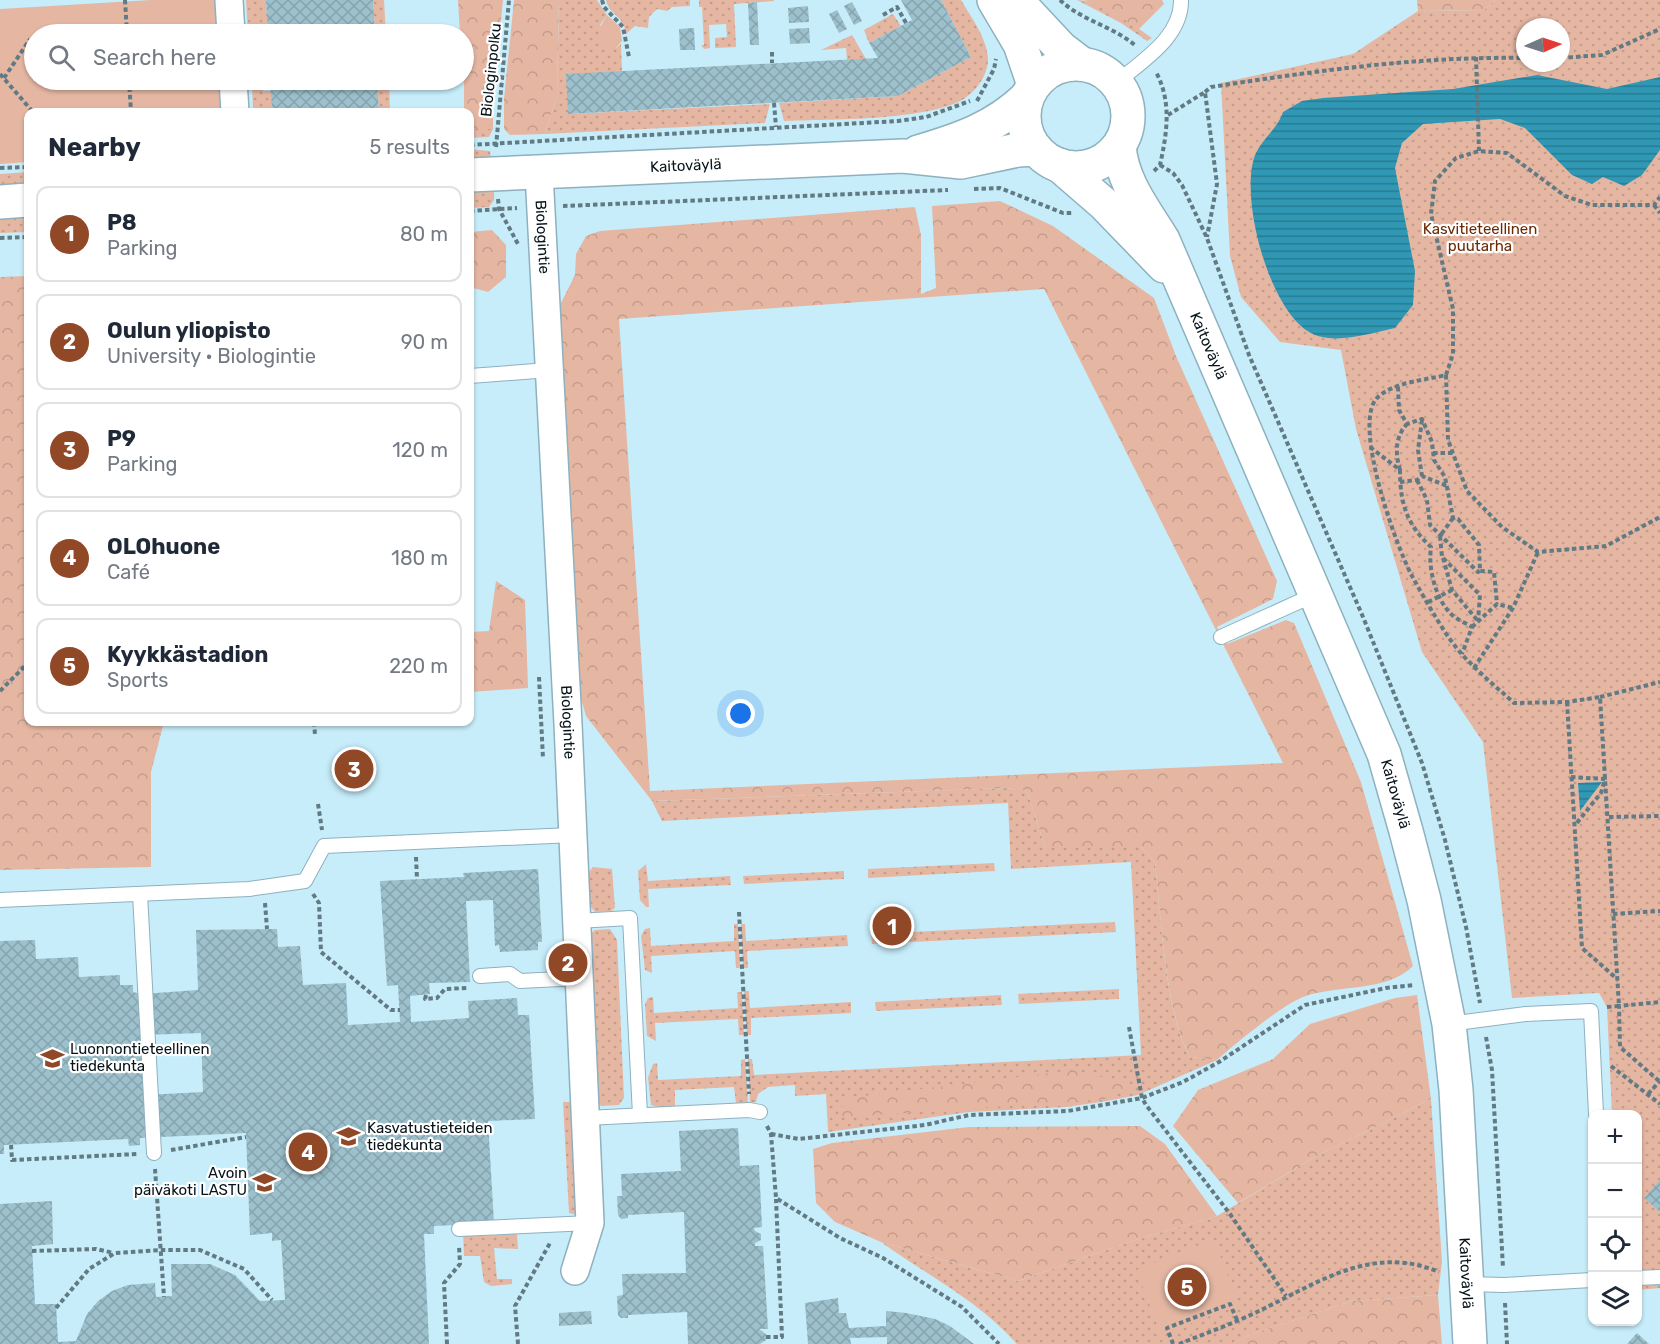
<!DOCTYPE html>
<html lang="en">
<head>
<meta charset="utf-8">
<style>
  :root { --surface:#fff; --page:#f2f2f3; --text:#1f2937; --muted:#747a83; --line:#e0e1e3; --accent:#904826 }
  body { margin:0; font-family:Rubik,sans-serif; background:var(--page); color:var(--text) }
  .controls { position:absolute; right:18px; bottom:18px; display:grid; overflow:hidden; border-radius:12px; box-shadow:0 2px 4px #0004 }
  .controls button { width:54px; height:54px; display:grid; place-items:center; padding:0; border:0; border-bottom:2px solid var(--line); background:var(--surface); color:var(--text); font:30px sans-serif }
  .compass { position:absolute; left:1516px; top:18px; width:54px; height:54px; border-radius:50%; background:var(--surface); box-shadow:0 2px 4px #0004; rotate:87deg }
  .you { position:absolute; left:741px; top:714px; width:21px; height:21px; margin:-15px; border:4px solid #fff; border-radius:50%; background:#1a73e8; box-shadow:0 0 0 9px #1a73e833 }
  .badge { display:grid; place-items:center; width:39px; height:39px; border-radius:50%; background:var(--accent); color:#fff; font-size:20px; font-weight:700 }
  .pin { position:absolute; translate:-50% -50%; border:3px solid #fff; box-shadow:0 2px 6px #0006 }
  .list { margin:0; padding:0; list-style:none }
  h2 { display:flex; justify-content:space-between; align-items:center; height:78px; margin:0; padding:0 24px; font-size:26px }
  h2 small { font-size:20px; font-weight:400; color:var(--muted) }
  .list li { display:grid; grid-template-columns:39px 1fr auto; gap:18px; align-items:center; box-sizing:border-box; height:96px; margin:0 12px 12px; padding:0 12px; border:2px solid var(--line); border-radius:12px }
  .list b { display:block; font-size:22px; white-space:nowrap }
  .list p { margin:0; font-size:20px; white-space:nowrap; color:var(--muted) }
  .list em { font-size:20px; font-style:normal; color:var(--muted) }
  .icon { flex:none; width:33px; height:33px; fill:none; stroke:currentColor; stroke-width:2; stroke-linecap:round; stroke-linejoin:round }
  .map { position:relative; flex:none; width:1660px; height:1344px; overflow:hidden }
  .search { position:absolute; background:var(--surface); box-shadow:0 2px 4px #0004; left:24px; top:24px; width:450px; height:66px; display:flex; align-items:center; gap:15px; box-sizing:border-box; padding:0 21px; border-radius:33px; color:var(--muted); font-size:22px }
  .panel { position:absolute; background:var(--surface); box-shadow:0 2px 4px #0004; left:24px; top:108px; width:450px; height:618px; border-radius:12px }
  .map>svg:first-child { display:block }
  .grass { fill:url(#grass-dots); fill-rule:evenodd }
  .forest { fill:url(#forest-crowns); fill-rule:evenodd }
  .park { fill:#e5b7a3 }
  .water { fill:url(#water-rules) }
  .building { fill:url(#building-cross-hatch); fill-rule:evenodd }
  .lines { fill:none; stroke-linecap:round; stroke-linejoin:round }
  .lane-casing { stroke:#8db1be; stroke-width:16 }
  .street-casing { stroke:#8db1be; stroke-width:30 }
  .secondary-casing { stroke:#8db1be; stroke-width:36 }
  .path { stroke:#617a83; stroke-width:4; stroke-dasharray:4.5 3; stroke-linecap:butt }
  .lane { stroke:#fff; stroke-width:14 }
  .street { stroke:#fff; stroke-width:27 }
  .secondary { stroke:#fff; stroke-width:33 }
  .labels { text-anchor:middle; stroke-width:4.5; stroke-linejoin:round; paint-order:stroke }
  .street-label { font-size:15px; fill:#061318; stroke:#fff }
  .park-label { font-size:15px; fill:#6c2a04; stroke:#fff }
  .poi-label { font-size:15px; fill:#061318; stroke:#fff; text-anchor:start }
</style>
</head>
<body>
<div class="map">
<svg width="1660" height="1344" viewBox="0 0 1660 1344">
  <defs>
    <pattern id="grass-dots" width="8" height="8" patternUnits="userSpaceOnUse" patternTransform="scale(1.5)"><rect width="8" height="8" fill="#e5b7a3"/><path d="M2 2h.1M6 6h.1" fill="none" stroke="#c39c8c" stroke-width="1.8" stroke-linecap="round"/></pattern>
    <pattern id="forest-crowns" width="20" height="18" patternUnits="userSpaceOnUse" patternTransform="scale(1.5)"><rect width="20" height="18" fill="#e5b7a3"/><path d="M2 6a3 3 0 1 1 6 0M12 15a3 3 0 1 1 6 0" fill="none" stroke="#c39c8c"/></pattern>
    <pattern id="water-rules" width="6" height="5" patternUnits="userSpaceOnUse" patternTransform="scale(1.5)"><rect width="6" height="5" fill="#3098b5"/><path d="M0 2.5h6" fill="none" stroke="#277b92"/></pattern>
    <pattern id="building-cross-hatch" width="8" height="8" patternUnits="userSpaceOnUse" patternTransform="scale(1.5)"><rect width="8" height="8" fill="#9cc0cc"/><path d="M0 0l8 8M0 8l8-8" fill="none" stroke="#85a4ae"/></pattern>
  </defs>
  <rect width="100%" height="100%" fill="#c7edfa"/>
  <!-- grass -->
  <g class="grass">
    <path d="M246,0h20l2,34h-20z"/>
    <path d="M373,0h11l2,34h-11z"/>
    <path d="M559,0h38l10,15 -7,10 16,23 5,-4 1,27 -54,43 202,-10 -5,19 -220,11 12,-38z"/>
    <path d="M606,0h84v6l-18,1 -5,4 -10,-2 -8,8 -1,11 -13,-2 -9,8c-2,-19 -17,-19 -20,-34z"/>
    <path d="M699,0h75v1l-40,3 2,43 -21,1v-10l12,-1 -1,-13 -17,1 1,23 -6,1 -3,-4h3l-2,-38h-3z"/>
    <path d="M941,0h20c10,17 26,38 27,59 0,16 -12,33 -26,41 -39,21 -131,19 -178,21l-5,-18 119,-7 73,-39z"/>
    <path d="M1077,0c23,0 57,25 75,38l-5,3 -26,-18z"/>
    <path d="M1495,0h165v1288l-22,2v-176h-26l-5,-107 -8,-14 -87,5 -29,-256 -61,-90 -66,-223 -15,-79 -61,-8 -39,-45 -11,-41 -9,-173 132,-29 65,-43 66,-1zM1525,27h36v36h-36z"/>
    <path d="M893,14l8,12 -32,17 -5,-13z"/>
    <path d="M852,35l14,24 -19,1 -1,-12 -25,2z"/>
    <path d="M377,80h12l1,32h-11z"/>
    <path d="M263,84v7h8l1,21h-19l-1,-27z"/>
    <path d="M470,129h23l-4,8 -19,1z"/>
    <path d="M470,149l20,2 2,13 -22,1z"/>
    <path d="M28,172v17l-28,2v-17z"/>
    <path d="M494,191v9l-5,7 -19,1v-16z"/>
    <path d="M28,215v17l-28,1v-17z"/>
    <path d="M1007,788l20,3 18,56h96l14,15c6,54 10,150 35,195l27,3 -79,35 -31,6 -40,6 -98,5 -141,20 -2,-38 -31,2v-11l-27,2 -10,7 -2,8 -6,1 -2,-44h4l2,16 387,-20 -10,-193 -120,7 -3,-66 -346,18 -10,-20z"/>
    <path d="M994,863l1,8 -127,7v-9z"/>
    <path d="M646,864l2,17 82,-5 1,9 -83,4 1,18h-3l-6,-7 -2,-29z"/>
    <path d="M593,867l19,2 3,39 -4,3 -16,1 -6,-7 -2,-31z"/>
    <path d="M844,871v8l-100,5 -1,-8z"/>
    <path d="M1115,922l1,10 -244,12 -1,-10z"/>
    <path d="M734,924h4l2,44h-4l-1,-17 -84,5 1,17 -7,-3 -4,-34 4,-7 5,-1 1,18 83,-5z"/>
    <path d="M741,924h4l1,17 101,-6 1,11 -101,5 1,17h-5z"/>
    <path d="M610,929l7,11 7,158 -5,7 -18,1 -4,-4 -8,-167 6,-5z"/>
    <path d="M1119,989v10l-100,5 -1,-10z"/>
    <path d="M744,991h5l1,17 101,-6v11l-100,5v17h-4z"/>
    <path d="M737,992h5l2,43h-5l-1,-16 -83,4 1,18 -9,-5 -2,-32 3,-6 5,-1 1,16 84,-5z"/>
    <path d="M1001,995l1,10 -126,6 -1,-9z"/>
    <path d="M745,1059l3,44h-12l-2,-16 -59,3v17h-17l-7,-2 -3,-27 5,-14 4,-1 1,17 83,-4v-16z"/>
    <path d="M1431,1099l11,163 -4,33 -86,6 -103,34 -16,9h-216c-38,-43 -90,-69 -136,-102l137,39 114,-40 85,-25 96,-58z"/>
    <path d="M563,1102h11l3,113 -8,-2z"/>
    <path d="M480,1228l1,8 36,-2 1,15 -24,-1 3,31h15v5l-21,2 -7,-4 -4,-26h-16l-1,-27z"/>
  </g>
  <!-- forest -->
  <g class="forest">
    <path d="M458,0h45l-10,99v30h-23v-17h-6v-78h-4z"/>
    <path d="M514,0h45l-2,96 -12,38 -35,1 -6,-6v-30z"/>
    <path d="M1084,0h78l2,4 -25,25 -22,-14z"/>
    <path d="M1417,0h78l-11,10 -66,1z"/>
    <path d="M1000,201l53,25 101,72 22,58 101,225 -4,18 -56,28 10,17 59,-24 8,3 67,159 52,184c-27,27 -75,18 -110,31 -21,8 -68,47 -86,63l-27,-3c-25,-46 -29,-141 -35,-195l-14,-15h-96l-18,-56 -20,-3 -355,13 -66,-85 -8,-28 -18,-383 15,-30 1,-21 10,-18 14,-5 315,-24 6,28v59l15,-6 -4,-82zM1044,289l239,474 -633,28 -31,-472z"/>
    <path d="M492,230l14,15v32l-18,15 -18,-5v-55z"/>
    <path d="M27,276l1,446h136l-13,50v95l-151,3v-593z"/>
    <path d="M496,581l29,19 3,88 -58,4v-60l19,-1z"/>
    <path d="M1417,995l14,104 -118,59 -75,45 -65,-77 25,-36 75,-31 37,-35 85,-26z"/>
    <path d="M1074,1070l61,15 -27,14 -273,19 13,-20z"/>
    <path d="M1140,1126l25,18 52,72 -85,25 -114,40 -137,-39 -46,-20 -19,-19 -3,-54 19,-6 137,-16z"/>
    <path d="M1438,1295l4,49h-209l16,-9 103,-34z"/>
  </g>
  <!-- park -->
  <g class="park">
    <path d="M151,0h67l2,34h-186v46h188l2,32h-196v50l-28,2v-155z"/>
    <path d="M607,15l13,12 2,14 -6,7 -11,-2c-11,-13 -4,-20 2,-31z"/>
    <path d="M1214,1239l25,66 -78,30 -25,-65z"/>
  </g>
  <!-- water -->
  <g class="water">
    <path d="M1537,75l70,14 53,-12v73l-18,25 -18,11 -21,-9 -11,7 -20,-9 -47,-47 -25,-9 -77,5 -21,19 -7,25 20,103 -2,34 -18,23c-23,5 -54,15 -77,8 -47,-13 -81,-142 -62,-183 7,-15 22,-25 27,-41l19,-11 21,-3 130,-9z"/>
    <path d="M1602,782l-22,29 -2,-28z"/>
  </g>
  <!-- building -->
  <g class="building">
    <path d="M266,0h107l2,34h-107z"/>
    <path d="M901,0h40l30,57 -73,39 -330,18 -2,-40 312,-16 -9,-15 43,-23z"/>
    <path d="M757,2l2,43h-9l-2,-42z"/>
    <path d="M852,2l10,19 -8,4 -10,-19z"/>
    <path d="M808,6l1,16 -20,1 -1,-15z"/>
    <path d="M837,10l10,19 -8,4 -10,-19z"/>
    <path d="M694,28l1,22h-15l-1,-21z"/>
    <path d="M809,28l1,15 -20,1 -1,-15z"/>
    <path d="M270,80h107l2,32h-40v-4l-24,1v3h-43z"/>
    <path d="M470,437l4,50h-4z"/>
    <path d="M538,869l4,73h-4v8l-38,2 -1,-7 -4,1 -2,-46 -27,1 4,81 -41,1 1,11 -20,2 1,26 58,-4 -1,-17 49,-3 1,17h11l6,104 -47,2 6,102 -60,3v8h-10l5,110h-429v-140l52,-3 1,43 -21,2 3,58h21l2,38 18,-1 11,-27 11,-13 14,-10 16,-6 27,-2 1,14 16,-1 -1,-32h39l25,11 25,26 25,-1 -4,-60 -9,1v-8l-22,2 -4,-102 -106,5v7l-11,1 -1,-7 -124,6v9h-4v-213l35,-1 1,19 42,-2 1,20 41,-2v10h13v7l9,2 56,-4 -2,-60 81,-1 1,18 22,-1 3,39 43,-2 2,42 52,-3 -2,-37 -11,1 -7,-105 84,-4 -1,-4zM201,1033l2,59 -58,3 -3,-60z"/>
    <path d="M738,1128l2,38 19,-1 3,62 -8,1 1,3 6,3v6l-6,3v3h8l5,83h-9l7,5v6l-6,4h-72l-1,-32 -59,3v3h-7l-3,-3 -1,-19 6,-1 -1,-21 64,-1 -2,-61 -56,3v3l-7,1 -3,-4 -1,-19h5l-1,-22 60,-3 -2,-40z"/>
    <path d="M1660,1180v32l-16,-14z"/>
    <path d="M838,1298l1,15h7l3,15 37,-2v-15l20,2 29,6 15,7 24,18h-87v-7l-37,1 1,6h-43l-3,-41z"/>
    <path d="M591,1311l1,13 -33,2v-13z"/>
    <path d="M1637,1333l12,11h-22z"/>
  </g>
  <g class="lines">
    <defs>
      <g id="lane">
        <path d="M1116,83c26,-22 66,-46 65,-83"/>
        <path d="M470,376l79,-6"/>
        <path d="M1221,637l95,-43"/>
        <path d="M140,894l14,259"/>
        <path d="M0,900l249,-11 56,-8 19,-35 249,-11"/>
        <path d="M577,921l53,-3 10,197"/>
        <path d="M480,976l30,-2 10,7 60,-3"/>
        <path d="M1449,1024l77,-10 65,-3 5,103"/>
        <path d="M586,1118l163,-8 11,2"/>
        <path d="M459,1229l131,-6"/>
        <path d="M1638,1278l22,-1"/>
        <path d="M1467,1284l37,1 88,-5"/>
      </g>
      <g id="street">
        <path d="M229,0l2,34"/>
        <path d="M233,80l2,32"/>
        <path id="s1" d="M539,173l29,551 22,499 -15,48"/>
      </g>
      <g id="secondary">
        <path d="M994,0l26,44 14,41"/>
        <path d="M1016,0l45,48 21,16"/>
        <circle cx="1076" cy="116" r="52"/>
        <path id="s2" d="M1119,146c3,36 25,63 44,94l221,514 22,77 18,69 25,124 7,66 14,254"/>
        <path d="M918,152c41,-12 77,-24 109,-55"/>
        <path d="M1059,165l45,39 60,62"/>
        <path id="s3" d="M470,175l433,-19 58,6 57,-12 18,-1"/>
        <path d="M0,202l28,-2"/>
      </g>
    </defs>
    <!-- lane casing -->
    <use href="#lane" class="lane-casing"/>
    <!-- street casing -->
    <use href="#street" class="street-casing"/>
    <!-- secondary casing -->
    <use href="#secondary" class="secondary-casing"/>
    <!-- path -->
    <g class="path">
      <path d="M125,0l2,34"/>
      <path d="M602,0l2,7 19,20 6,30"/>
      <path d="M1060,0c22,21 53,26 76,46"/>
      <path d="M883,15l14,-8 9,16"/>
      <path d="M772,52v11"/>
      <path d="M1476,57l3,94"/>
      <path d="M1561,58l41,-3 58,-26"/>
      <path d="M0,74l33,38"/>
      <path d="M4,78l26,-39"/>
      <path d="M129,80l2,32"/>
      <path d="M1205,92l6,-5c104,-16 209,-31 314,-29"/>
      <path d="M977,101l17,-32 2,-10"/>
      <path d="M774,103l2,24"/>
      <path d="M1168,115l37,-23 12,92 -10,53"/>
      <path d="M470,145l428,-24 28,-4 44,-16"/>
      <path d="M496,147l13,-147"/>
      <path d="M1160,165l13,8 9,12 25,53 42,117 114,262 59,146 23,77 21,87 14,76"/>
      <path d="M0,168l28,-1"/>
      <path d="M1154,171l6,-6c7,-32 12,-63 -4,-93"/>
      <path d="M974,189l26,-1 63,25h10"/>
      <path d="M498,199l1,10 19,35"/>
      <path d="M1654,205l6,8"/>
      <path d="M563,206l385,-16"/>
      <path d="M470,211l47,-3"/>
      <path d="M0,238l28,-1"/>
      <path d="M1446,375l2,65 19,51 35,36 36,25 68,-6 54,-29"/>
      <path d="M1398,387l1,23 8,14 15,-5 10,23 2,18 11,17 8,41 5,1 21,26 1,26 14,1 3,32"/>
      <path d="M1422,420l-4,30 4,26"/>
      <path d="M1370,447l30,23c0,32 6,54 31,77 -3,21 4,51 20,67 6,6 15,9 21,13l-10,27"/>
      <path d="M1433,453h20"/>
      <path d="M1400,470c-5,-17 -5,-33 7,-46"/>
      <path d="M1417,480l10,20 3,25 48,47 2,-1"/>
      <path d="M1400,482l17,-2 5,-4 25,10"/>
      <path d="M1453,518l-13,18 2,21 38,38 -2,26"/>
      <path d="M1443,558l9,32 26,31"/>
      <path d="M1428,602l24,-12"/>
      <path d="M1472,627l25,-23 16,4"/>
      <path d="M1474,668l39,-60 25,-56"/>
      <path d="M539,677l4,82"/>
      <path d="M0,691l28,-28"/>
      <path d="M1600,697l60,-15"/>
      <path d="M1567,702l15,246 34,30"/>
      <path d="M314,722l1,13"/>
      <path d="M1571,777l34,2 -4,14 -25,31"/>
      <path d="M318,804l4,26"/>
      <path d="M1609,817l51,-1"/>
      <path d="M416,857l1,22"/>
      <path d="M313,894l6,9 2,49 70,58h9"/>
      <path d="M265,903l2,26"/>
      <path d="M739,912l10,182"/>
      <path d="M1613,914l47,-3"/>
      <path d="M426,995l-1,4 12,-1 8,-9 22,-1"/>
      <path d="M1607,1007l12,-1 -19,-309 -33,5 -53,1c-23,-21 -49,-41 -67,-68 -12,-18 -24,-39 -35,-59 -16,-30 -60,-152 -35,-178 16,-16 49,-18 69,-23l7,-21v-45l-22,-95 4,-33 21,-23 23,-7 28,2 58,43 27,9h62l6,-8"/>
      <path d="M1129,1027l13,71 4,7 84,109 56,82"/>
      <path d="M1486,1037l6,33 11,198"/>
      <path d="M1611,1066l49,38"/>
      <path d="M1659,1081l-39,-34 -1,-41 41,-4"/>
      <path d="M1648,1094l12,-13"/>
      <path d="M767,1126l4,8 5,64 64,40 43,20 79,49 37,37"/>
      <path d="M771,1134l28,5 126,-14 44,-10 99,-4 74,-13 41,-16 36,-20 86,-57 81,-17 29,-3"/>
      <path d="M11,1145l1,15 125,-6"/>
      <path d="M171,1150l75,-13"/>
      <path d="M155,1169l9,128"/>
      <path d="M32,1251l64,-2 18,4"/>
      <path d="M1505,1303l2,41"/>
      <path d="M56,1308l33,-39 26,-16 46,-3h39l44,19 28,31"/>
      <path d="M766,1337h16l-6,-138"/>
      <path d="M447,1344l-3,-61 16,-19 -1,-18"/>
      <path d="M518,1344l-3,-38 35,-63"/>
      <path d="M1173,1344l-6,-16 63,-24 7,16"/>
      <path d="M1179,1344c27,-11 56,-21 82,-34 58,-28 112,-66 178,-38"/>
    </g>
    <!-- lane -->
    <use href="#lane" class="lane"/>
    <!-- street -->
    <use href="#street" class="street"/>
    <!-- secondary -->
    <use href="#secondary" class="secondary"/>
  </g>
  <!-- icons -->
  <defs>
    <symbol id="university-bare" viewBox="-9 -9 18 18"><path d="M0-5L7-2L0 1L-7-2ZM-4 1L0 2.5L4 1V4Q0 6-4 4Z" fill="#904826" stroke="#fff" stroke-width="2.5" paint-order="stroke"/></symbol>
    <symbol id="school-bare" viewBox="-9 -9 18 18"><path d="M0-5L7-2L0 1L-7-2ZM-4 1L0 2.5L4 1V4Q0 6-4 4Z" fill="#904826" stroke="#fff" stroke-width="2.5" paint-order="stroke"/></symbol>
  </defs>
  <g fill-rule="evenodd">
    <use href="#university-bare" x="36" y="1042" width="33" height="33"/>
    <use href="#university-bare" x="332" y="1120" width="33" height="33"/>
    <use href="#school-bare" x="248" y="1166" width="33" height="33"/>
  </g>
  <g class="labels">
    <!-- street labels -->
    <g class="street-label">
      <text transform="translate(491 70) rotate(-84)" y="5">Biologinpolku</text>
      <text dy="5" stroke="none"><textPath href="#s3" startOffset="216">Kaitoväylä</textPath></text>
      <text dy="5" stroke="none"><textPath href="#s1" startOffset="64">Biologintie</textPath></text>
      <text dy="5" stroke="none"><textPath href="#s2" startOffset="220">Kaitoväylä</textPath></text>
      <text dy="5" stroke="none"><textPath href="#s1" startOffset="550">Biologintie</textPath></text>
      <text dy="5" stroke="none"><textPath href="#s2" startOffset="706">Kaitoväylä</textPath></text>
      <text dy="5" stroke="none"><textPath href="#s2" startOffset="1192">Kaitoväylä</textPath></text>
    </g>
    <!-- park labels -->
    <g class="park-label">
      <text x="1480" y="234">Kasvitieteellinen<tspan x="1480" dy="17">puutarha</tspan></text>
    </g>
    <!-- poi labels -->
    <g class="poi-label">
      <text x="70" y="1054">Luonnontieteellinen<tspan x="70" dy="17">tiedekunta</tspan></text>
      <text x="367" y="1133">Kasvatustieteiden<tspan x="367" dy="17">tiedekunta</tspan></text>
      <text x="247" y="1178" text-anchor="end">Avoin<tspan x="247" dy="17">päiväkoti LASTU</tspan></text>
    </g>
  </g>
</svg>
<div class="controls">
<button>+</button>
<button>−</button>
<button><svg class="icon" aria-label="locate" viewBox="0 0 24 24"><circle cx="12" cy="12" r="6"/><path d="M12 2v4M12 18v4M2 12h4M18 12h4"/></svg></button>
<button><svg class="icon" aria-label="layers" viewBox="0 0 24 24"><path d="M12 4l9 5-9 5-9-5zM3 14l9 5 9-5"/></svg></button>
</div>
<svg class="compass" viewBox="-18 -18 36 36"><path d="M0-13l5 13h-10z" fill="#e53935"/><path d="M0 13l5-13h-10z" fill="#747a83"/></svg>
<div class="you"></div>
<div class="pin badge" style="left:892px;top:926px">1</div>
<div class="pin badge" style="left:568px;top:963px">2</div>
<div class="pin badge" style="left:354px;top:769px">3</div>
<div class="pin badge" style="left:308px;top:1152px">4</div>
<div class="pin badge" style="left:1187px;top:1287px">5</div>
<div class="search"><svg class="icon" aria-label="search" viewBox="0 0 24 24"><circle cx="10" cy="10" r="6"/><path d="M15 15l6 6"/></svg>Search here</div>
<section class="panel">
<h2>Nearby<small>5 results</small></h2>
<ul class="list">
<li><span class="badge">1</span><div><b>P8</b><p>Parking</p></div><em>80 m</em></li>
<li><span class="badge">2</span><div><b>Oulun yliopisto</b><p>University · Biologintie</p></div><em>90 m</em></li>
<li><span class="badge">3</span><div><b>P9</b><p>Parking</p></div><em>120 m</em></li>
<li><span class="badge">4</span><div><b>OLOhuone</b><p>Café</p></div><em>180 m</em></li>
<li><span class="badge">5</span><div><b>Kyykkästadion</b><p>Sports</p></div><em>220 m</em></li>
</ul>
</section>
</div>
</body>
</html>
